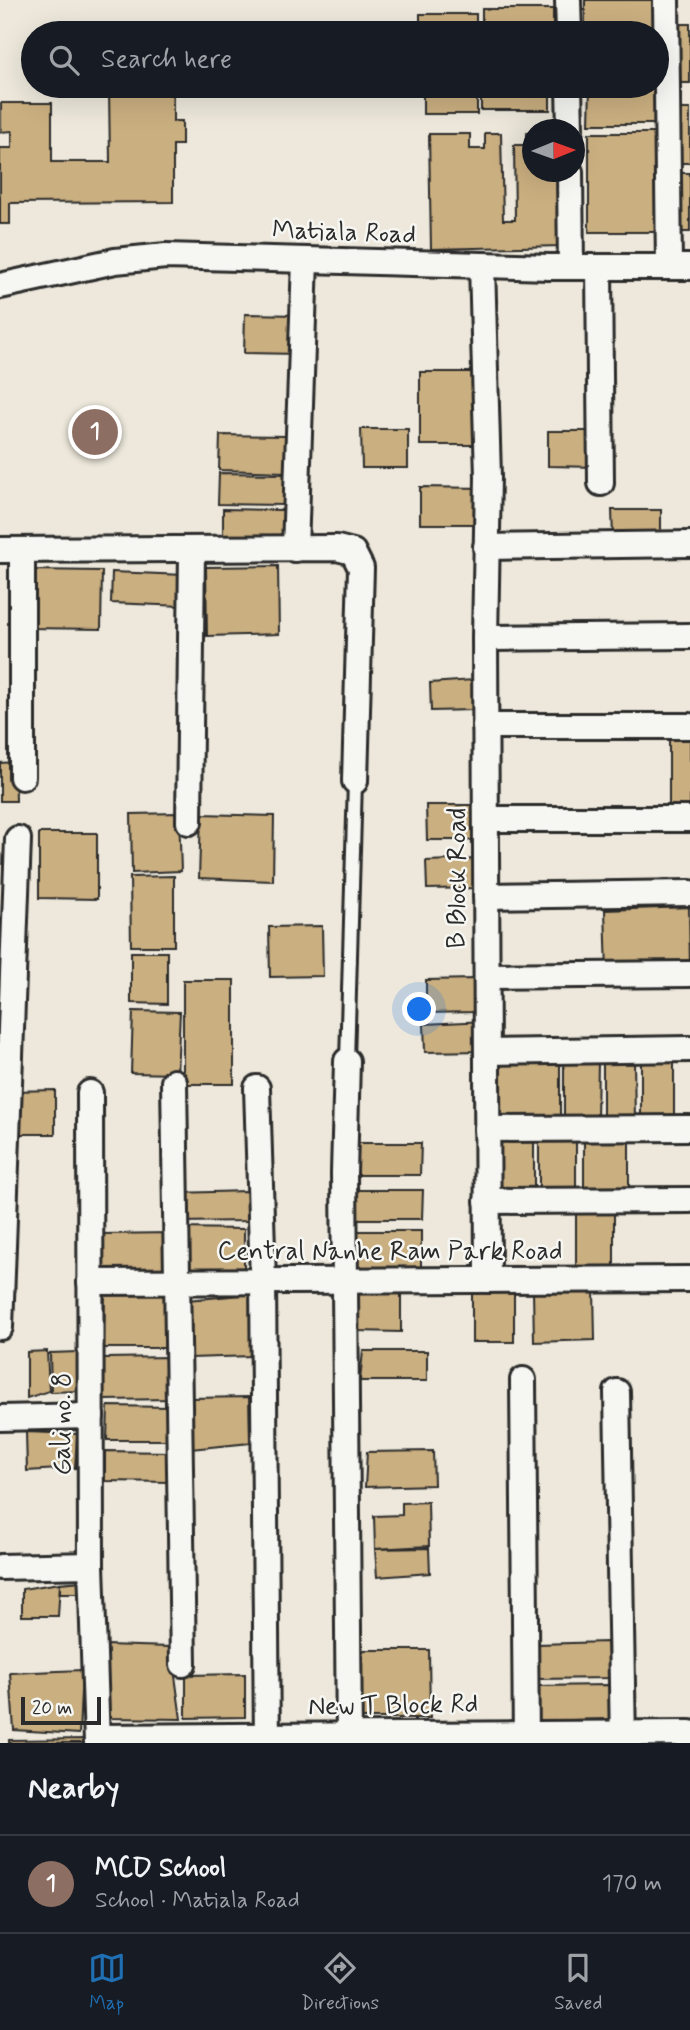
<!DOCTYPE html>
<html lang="en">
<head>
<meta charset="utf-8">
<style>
  :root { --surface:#171b24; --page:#20242c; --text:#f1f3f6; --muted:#9ea1a6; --line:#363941; --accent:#1f6fb2 }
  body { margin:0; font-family:Mynerve,sans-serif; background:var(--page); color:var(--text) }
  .compass { position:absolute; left:522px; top:119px; width:63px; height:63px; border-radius:50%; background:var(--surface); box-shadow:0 7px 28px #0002; rotate:89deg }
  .scale { position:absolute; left:21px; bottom:18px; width:80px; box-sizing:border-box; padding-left:7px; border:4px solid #2b2b2b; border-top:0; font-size:19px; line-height:24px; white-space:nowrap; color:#2b2b2b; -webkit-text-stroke:5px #f6f6f2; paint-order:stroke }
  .you { position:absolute; left:420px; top:1010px; width:24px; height:24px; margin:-18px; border:5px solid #fff; border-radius:50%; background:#1a73e8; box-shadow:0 0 0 10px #1a73e833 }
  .badge { display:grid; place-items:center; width:46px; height:46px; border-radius:50%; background:var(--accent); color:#fff; font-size:23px; font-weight:700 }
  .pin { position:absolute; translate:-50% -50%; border:4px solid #fff; box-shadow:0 2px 7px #0006 }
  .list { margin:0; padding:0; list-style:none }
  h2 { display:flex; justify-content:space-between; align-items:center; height:91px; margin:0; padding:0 28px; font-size:30px }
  h2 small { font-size:23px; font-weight:400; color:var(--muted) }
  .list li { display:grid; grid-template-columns:46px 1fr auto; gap:21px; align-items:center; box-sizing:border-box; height:98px; padding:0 28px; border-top:2px solid var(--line) }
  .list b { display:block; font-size:26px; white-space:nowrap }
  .list p { margin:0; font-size:23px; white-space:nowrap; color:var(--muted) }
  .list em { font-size:23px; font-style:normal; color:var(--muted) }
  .icon { flex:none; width:38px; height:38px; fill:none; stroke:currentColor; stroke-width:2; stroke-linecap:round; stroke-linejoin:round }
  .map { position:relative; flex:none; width:690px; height:1743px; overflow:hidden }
  .search { position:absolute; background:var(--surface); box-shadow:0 7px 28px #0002; left:21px; right:21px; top:21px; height:77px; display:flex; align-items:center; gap:18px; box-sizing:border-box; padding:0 24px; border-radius:38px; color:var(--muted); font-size:26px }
  .sheet { height:189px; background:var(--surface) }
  nav { display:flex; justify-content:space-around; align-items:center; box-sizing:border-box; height:98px; border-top:2px solid var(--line); background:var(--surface); font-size:19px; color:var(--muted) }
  nav a { display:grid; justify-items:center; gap:4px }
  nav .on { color:var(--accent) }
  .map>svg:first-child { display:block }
  .building { fill:#caaf80; stroke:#2b2b2b; stroke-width:2 }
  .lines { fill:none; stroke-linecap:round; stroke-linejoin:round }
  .service-casing { stroke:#2b2b2b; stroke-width:18 }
  .minor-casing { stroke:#2b2b2b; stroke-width:30 }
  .service { stroke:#f6f6f2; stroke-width:12 }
  .minor { stroke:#f6f6f2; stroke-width:24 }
  .labels { text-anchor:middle; stroke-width:5; stroke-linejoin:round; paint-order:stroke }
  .street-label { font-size:26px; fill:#2b2b2b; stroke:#f6f6f2 }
</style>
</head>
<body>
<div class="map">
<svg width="690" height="1743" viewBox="0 0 690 1743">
  <rect width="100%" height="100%" fill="#ede8db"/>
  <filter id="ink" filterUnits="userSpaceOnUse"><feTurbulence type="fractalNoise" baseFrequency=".0143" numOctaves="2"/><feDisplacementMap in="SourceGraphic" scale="14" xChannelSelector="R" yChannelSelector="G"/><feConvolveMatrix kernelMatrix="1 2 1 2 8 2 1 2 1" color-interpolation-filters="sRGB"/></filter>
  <g filter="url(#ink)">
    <!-- building -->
    <g class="building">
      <path d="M585,0h79l-7,33h-72z"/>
      <rect x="482" y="9" width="71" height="24"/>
      <rect x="420" y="14" width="56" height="19"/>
      <rect x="680" y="24" width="10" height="59"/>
      <rect x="423" y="86" width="54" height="28"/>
      <rect x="481" y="86" width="69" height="24"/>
      <path d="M590,86h67l7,38h-75z"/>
      <path d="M109,89h64v32h9v24h-9v57l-163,1v21h-10v-76h12v-17l-11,1v-29h51v59h58z"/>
      <rect x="674" y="109" width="16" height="54"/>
      <path d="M532,132v40h27l2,74 -130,3 -2,-115h41v15h15v-16h16l2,87h12l-1,-75h13v-12z"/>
      <rect x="589" y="133" width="74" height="99"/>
      <path d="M673,173h17v59h-18z"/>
      <path d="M245,314l54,1 -1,39 -54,-1z"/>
      <rect x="420" y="372" width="56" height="73"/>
      <path d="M361,429h47v39h-46z"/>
      <path d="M548,431h50v36l-50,-1z"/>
      <path d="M220,435l67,1 -1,36 -67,-2z"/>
      <path d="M219,473l66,1 -1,31 -66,-1z"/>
      <path d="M420,487l64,1 -1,36h-63z"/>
      <path d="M223,509l61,1 -1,37h-60z"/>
      <path d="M612,510h49v28h-48z"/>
      <path d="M278,566l1,68 -72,2 -1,-69z"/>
      <path d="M30,570l72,1 -1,58 -72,-1z"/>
      <path d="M112,572l72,3 -1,31 -72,-3z"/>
      <path d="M473,680l1,30 -43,1 -1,-28z"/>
      <rect x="669" y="734" width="21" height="80"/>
      <path d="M15,762l1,39h-16v-38z"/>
      <path d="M426,805h49l1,35h-49z"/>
      <path d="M179,813l2,58 -49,2 -1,-59z"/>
      <path d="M201,814l73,2 -1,65 -74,-3z"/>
      <path d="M39,833h58v66l-58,-1z"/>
      <path d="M478,859l2,29 -53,1 -1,-28z"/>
      <path d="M174,876v70h-43l-1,-69z"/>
      <path d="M689,907l1,62 -83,3 -2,-62z"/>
      <path d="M322,926l1,50 -53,1 -1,-50z"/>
      <path d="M131,952h36v52l-36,-1z"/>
      <path d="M474,979l1,33 -49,1v-33z"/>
      <rect x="183" y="980" width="51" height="104"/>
      <path d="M133,1011l47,1 -3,62 -46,-1z"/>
      <path d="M486,1021l-2,30 -59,1 -1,-28z"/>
      <rect x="641" y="1056" width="33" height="66"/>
      <rect x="497" y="1060" width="63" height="59"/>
      <path d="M598,1060l-1,60h-33v-59z"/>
      <path d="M603,1060h31l1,62 -32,-1z"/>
      <path d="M55,1090v44h-42l-1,-43z"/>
      <rect x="498" y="1138" width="36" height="58"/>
      <rect x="539" y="1139" width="37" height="55"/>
      <path d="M584,1140l45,1v58h-45z"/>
      <path d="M357,1143h64l-1,32h-63z"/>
      <path d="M354,1190h69l-1,29h-68z"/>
      <path d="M247,1191l1,30 -70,1 -1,-29z"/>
      <rect x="576" y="1206" width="38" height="64"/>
      <path d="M178,1228l66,1v44l-67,-1z"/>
      <path d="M352,1231h69v37h-68z"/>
      <path d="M171,1233l1,40h-70v-39z"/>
      <path d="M105,1288l65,1 -1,59h-65z"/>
      <rect x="472" y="1288" width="42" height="54"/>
      <path d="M594,1289l1,51 -61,2 -1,-51z"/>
      <path d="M356,1290h45v42l-45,-1z"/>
      <path d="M253,1294v62l-63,2 -3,-58z"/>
      <path d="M47,1351l2,40 -22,7v-46z"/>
      <path d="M363,1351h64v30h-67z"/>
      <path d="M78,1352v39l-27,1 -1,-39z"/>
      <path d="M171,1357l1,42 -68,1v-42z"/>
      <path d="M249,1397l1,46 -59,6 -1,-51z"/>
      <path d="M108,1406l62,1v33h-63z"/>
      <path d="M26,1432l51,2 -2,34 -48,3z"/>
      <path d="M105,1451l64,1 1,30 -65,-1z"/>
      <path d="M433,1451l1,34 -69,2 2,-35z"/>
      <path d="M428,1502l1,44 -54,3 -1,-33 28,-1v-12z"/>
      <path d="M429,1548l1,25 -53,4 -2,-28z"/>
      <path d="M82,1581l5,12h-27v-10z"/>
      <path d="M60,1583l-2,33h-36v-27z"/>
      <path d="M607,1642l2,36 -71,1 -1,-35z"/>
      <path d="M105,1645l66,2 10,72 -73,-1z"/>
      <path d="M354,1650h75l1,68h-76z"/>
      <path d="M82,1670l-3,64 -65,-4 -4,-57z"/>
      <path d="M245,1674v43l-59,1v-43z"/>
      <path d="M609,1685l1,34 -76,2v-35z"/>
      <path d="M87,1739v4h-78v-3z"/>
    </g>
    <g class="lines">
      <defs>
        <path id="service" d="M347,1061l8,-280"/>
        <g id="minor">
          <path d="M568,0l1,33"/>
          <path d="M666,0l3,267"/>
          <path d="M569,86l1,44"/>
          <path d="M570,172l1,95"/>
          <path d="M482,265l6,212 -3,161 3,642"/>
          <path d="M599,267l2,216"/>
          <path d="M0,286l115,-25 51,-5 383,11h141"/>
          <path d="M486,547l204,-3"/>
          <path d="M295,549l10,-289"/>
          <path d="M0,550l337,-2 16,4 8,16 -6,213"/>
          <path d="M485,638l205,-2"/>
          <path d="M485,726h205"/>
          <path d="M22,777v-227"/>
          <path d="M486,819h204"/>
          <path d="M189,822l3,-272"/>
          <path d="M486,896l204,-3"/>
          <path d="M487,976l203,-2"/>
          <path d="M487,1052l203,-3"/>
          <path d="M347,1061l-3,112 5,570"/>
          <path d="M174,1082l9,582"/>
          <path d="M257,1088l6,193 4,462"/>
          <path d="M90,1093l1,472 6,178"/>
          <path d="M487,1129l203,-1"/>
          <path d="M487,1201l203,-1"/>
          <path d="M90,1282l600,-3"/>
          <path d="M0,1327l18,-488"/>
          <path d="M523,1380l3,363"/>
          <path d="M617,1392l6,351"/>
          <path d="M0,1418l91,-2"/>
          <path d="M0,1567l91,-2"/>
          <path d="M97,1737l593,-4"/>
        </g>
      </defs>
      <!-- service casing -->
      <use href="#service" class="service-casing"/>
      <!-- minor casing -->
      <use href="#minor" class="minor-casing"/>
      <!-- service -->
      <use href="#service" class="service"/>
      <!-- minor -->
      <use href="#minor" class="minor"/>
    </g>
  </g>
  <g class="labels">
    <!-- street labels -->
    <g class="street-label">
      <text transform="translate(344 231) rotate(2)" y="9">Matiala Road</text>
      <text transform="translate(456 878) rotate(-90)" y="9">B Block Road</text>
      <text x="390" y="1259">Central Nanhe Ram Park Road</text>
      <text transform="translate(61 1424) rotate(-90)" y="9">Gali no. 8</text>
      <text transform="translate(393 1704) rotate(-1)" y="9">New T Block Rd</text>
    </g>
  </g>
</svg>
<svg class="compass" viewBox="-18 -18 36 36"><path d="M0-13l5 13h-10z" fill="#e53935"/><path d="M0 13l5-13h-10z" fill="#9ea1a6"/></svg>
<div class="scale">20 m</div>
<div class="you"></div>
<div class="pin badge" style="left:95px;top:432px;background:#8d6e63">1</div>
<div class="search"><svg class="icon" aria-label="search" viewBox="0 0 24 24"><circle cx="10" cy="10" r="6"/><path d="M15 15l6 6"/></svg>Search here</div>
</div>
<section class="sheet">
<h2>Nearby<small></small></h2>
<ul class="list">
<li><span class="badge" style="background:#8d6e63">1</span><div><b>MCD School</b><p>School · Matiala Road</p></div><em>170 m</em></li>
</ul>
</section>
<nav>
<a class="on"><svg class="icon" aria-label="map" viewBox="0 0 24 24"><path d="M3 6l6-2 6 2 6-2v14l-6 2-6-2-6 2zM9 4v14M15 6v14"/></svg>Map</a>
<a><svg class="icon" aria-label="directions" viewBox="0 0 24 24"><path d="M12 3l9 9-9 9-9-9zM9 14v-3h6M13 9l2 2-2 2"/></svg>Directions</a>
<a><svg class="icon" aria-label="saved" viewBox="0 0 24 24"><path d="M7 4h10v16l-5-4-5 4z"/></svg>Saved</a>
</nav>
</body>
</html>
